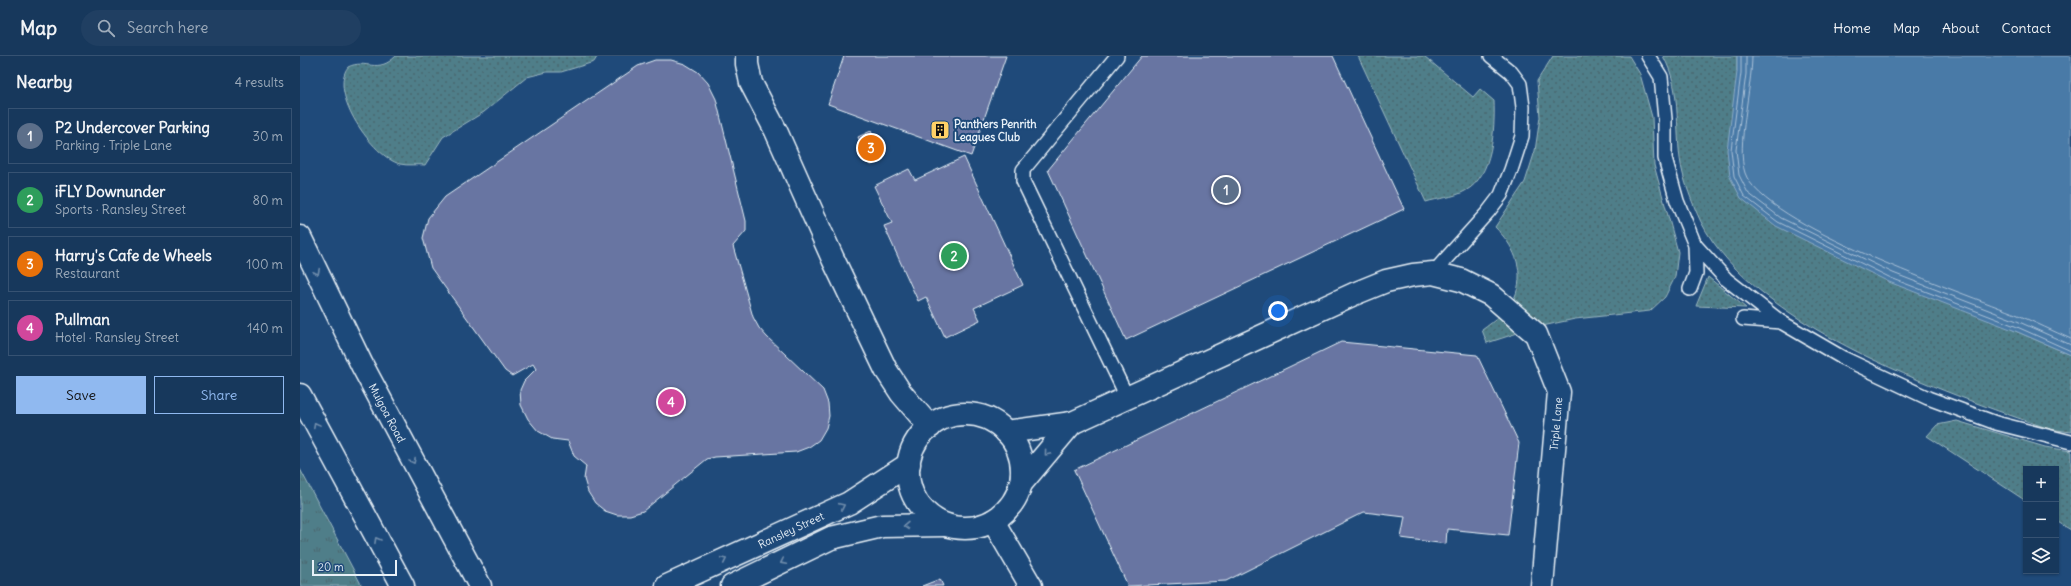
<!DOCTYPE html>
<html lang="en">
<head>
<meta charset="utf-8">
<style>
  :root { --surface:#17385c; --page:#203f62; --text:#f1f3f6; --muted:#9eacbb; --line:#365272; --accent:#90b9f0 }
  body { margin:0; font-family:Delius,sans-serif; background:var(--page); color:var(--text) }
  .controls { position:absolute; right:12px; bottom:12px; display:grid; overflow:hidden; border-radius:0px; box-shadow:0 1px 3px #0004 }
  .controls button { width:36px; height:36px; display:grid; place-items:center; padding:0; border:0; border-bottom:1px solid var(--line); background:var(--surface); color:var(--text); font:20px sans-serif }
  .scale { position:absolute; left:12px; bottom:10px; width:85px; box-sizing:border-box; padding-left:4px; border:2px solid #e8f1f8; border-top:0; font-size:11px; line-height:14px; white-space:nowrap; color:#e8f1f8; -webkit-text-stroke:3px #1f4a7a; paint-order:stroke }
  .you { position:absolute; left:978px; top:255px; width:14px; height:14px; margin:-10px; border:3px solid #fff; border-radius:50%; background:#1a73e8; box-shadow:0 0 0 6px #1a73e833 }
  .badge { display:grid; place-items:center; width:26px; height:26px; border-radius:50%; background:var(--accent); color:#fff; font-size:13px; font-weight:700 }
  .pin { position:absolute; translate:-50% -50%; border:2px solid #fff; box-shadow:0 1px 4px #0006 }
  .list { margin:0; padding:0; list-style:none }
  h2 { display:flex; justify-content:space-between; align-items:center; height:52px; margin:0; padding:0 16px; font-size:17px }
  h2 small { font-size:13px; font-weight:400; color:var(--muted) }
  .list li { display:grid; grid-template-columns:26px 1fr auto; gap:12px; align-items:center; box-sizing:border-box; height:56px; margin:0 8px 8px; padding:0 8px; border:1px solid var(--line); border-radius:0px }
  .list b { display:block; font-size:15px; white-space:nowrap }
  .list p { margin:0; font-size:13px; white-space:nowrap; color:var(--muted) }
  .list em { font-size:13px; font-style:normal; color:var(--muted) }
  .actions { display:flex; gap:8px; padding:12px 16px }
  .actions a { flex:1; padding:9px 0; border:1px solid var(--accent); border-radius:0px; text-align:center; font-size:14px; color:var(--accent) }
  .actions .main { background:var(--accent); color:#111 }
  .icon { flex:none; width:22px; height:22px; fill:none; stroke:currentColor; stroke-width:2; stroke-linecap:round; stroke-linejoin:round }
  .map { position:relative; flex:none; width:1771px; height:530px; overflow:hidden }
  header { display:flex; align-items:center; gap:24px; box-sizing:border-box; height:56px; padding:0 20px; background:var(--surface); border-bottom:1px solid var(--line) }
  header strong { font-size:19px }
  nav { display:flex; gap:22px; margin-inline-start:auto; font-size:14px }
  .search { width:280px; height:36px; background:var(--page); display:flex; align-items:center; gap:10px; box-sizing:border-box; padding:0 14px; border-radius:22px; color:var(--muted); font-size:15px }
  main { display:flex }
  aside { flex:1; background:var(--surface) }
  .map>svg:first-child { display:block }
  .grass { fill:url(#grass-dots); stroke:#9cb8c0 }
  .park { fill:url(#park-tufts); stroke:#9cb8c0 }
  .water { fill:#4a7aa7; stroke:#89aac7 }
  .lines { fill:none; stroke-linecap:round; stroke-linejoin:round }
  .shore { stroke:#a9c1d8; stroke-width:1 }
  .building { fill:#6875a2; stroke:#e8f1f8 }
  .service-casing { stroke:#e8f1f8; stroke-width:16 }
  .minor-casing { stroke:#e8f1f8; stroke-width:25 }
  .primary-casing { stroke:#e8f1f8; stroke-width:25 }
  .service { stroke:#1f4a7a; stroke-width:13 }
  .minor { stroke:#1f4a7a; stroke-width:22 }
  .primary { stroke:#1f4a7a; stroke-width:22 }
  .oneway { stroke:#6f8dac }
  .labels { text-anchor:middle; stroke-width:4; stroke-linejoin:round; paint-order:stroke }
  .poi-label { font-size:11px; font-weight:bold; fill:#e8f1f8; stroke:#1f4a7a; text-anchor:start }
  .street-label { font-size:11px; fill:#e8f1f8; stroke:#1f4a7a }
</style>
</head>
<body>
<header>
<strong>Map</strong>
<div class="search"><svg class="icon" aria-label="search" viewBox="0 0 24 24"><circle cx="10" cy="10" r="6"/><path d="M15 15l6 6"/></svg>Search here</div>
<nav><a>Home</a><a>Map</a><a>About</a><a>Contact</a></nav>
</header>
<main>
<aside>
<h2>Nearby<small>4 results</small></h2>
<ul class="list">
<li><span class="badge" style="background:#5c6f8a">1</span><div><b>P2 Undercover Parking</b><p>Parking · Triple Lane</p></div><em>30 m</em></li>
<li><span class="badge" style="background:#2e9e5b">2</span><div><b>iFLY Downunder</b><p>Sports · Ransley Street</p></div><em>80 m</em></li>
<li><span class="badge" style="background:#e8710a">3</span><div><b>Harry's Cafe de Wheels</b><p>Restaurant</p></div><em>100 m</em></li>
<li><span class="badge" style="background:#d1479c">4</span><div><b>Pullman</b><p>Hotel · Ransley Street</p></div><em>140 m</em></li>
</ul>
<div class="actions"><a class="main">Save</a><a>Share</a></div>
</aside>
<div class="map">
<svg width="1771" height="530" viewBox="0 0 1771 530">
  <defs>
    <pattern id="grass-dots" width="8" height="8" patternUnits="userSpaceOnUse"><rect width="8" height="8" fill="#4f7e89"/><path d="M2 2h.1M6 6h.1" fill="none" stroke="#4b666d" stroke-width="1.8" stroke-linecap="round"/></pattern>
    <pattern id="park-tufts" width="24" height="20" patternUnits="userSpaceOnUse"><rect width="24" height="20" fill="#4f7e89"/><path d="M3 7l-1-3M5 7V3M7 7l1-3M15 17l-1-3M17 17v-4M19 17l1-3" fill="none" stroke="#4b666d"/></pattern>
  </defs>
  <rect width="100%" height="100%" fill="#1f4a7a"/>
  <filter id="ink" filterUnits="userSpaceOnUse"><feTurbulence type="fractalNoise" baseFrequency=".025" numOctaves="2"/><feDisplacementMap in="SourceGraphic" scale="8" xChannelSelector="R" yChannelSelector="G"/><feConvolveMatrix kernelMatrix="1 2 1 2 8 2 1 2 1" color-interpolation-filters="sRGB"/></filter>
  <g filter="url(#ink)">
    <!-- grass -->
    <g class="grass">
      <path d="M96,0h201v1l-3,5 -33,10h-14l-20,5 -43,35 -41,25 -18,28c-8,-1 -17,1 -25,-1 -27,-7 -72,-71 -52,-97 18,-9 29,8 48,-11z"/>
      <path d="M1058,0h66l49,41 7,-8 14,12c1,27 -1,76 -29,90 -12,7 -27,7 -39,11z"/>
      <path d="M1253,0h76l11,18 12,43 2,48 24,87 -3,25 -10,20 -15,14 -75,8 -42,9 -46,15 -5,-13c12,-9 29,-21 34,-36 9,-26 -3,-49 -21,-67l30,-45 10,-31 5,-34 -3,-36z"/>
      <path d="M1363,0h74v16l276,258 58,25v77l-21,-3c-106,-36 -309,-107 -354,-218 -5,-12 -10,-25 -13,-37 -10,-39 1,-81 -20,-118z"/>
      <path d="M1408,221l38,31 -50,-2z"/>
      <path d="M1657,365l88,26 26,4v79l-15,-9v-52h-30v32l-99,-65 10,-11z"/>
    </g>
    <!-- park -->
    <path class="park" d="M0,413l62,117h-62z"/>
    <!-- water -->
    <path class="water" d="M1437,0h334v299l-58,-25 -124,-48 -113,-56 -35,-28 -11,-21 -3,-27 10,-78z"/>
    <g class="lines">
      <!-- shore -->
      <g class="shore">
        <path d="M1441,0v17l-10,77 3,26 10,20 34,26 113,56 124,48 56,25"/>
        <path d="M1446,0v18l-10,76 3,25 9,18 33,25 112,55 124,48 54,24"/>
        <path d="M1452,0c0,32 -16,90 -7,117 18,52 219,120 273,142 18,8 35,16 53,24"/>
      </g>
    </g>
    <!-- building -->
    <g class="building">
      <path d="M544,0h162l-35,100 -143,-52z"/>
      <path d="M842,0h191l71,153 -278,131 -78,-170z"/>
      <path d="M355,4h16l14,4 13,8 10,11 8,16 30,122v10l-13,15 20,71 6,11 8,9 56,53 5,13 1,13 -3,12 -7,12 -10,7 -13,5 -81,5 -8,2 -64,52 -13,4h-13l-12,-4 -10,-8 -7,-11 -4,-13 2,-13 -12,-10 -6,-15 -16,-2 -14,-8 -10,-12 -7,-14 -1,-15 4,-9 12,-12 -3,-5 -21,12 -7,-5 -74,-103 -8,-30 5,-20 17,-21 193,-131z"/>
      <path d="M571,75l12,28 -12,6 -13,-28z"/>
      <path d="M664,101l59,128 -49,23 6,12 -35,17 -19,-40 -8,4 -34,-75 8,-3 -18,-37 35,-17 6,11z"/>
      <path d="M1041,286l136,13 42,88 -11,92 -61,-6 -1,15 -45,-6 4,-21 -41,-5 -138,69 -98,5 -54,-116z"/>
      <path d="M640,523l3,7h-21z"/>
    </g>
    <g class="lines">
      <defs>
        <g id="service">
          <path d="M817,0l-94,114v11l104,216"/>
          <path d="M1348,0l13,21 4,42v39l12,43 18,44 1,28 -6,16"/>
          <path d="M1395,189l31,34 55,43 62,36 85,40 68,25 75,19"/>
          <path d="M1133,217l55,-61 13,-17 10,-25 11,-34 1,-29 -3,-23 -9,-12 -20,-16"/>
          <path d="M1443,263l38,3"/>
        </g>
        <g id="minor">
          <path d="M447,0v8l4,19 25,48 57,128 53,111 15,23 29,34"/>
          <circle cx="665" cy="415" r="57"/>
          <path d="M706,376l66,-9 282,-129 32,-13 27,-6 20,-2 28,7 30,15 45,39 23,58 -17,194"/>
          <path d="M720,429l52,-62"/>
          <path d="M693,465l38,65"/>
          <path d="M367,530l182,-83 60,-39"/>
          <path d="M432,530l99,-48 51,-12 63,-1"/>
        </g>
        <g id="primary">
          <path d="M0,181l62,128 118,221"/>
          <path d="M0,339l103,191"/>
        </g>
      </defs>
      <!-- service casing -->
      <use href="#service" class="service-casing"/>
      <!-- minor casing -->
      <use href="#minor" class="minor-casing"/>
      <!-- primary casing -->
      <use href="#primary" class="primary-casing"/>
      <!-- service -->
      <use href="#service" class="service"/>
      <!-- minor -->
      <use href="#minor" class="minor"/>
      <!-- primary -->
      <use href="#primary" class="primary"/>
    </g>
    <!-- one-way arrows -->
    <defs><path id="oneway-chevron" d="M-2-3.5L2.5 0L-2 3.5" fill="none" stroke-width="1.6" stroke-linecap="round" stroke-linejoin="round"/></defs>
    <g class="oneway">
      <use href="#oneway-chevron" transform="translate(17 216) rotate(64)"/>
      <use href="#oneway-chevron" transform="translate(16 369) rotate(-118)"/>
      <use href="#oneway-chevron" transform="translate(747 397) rotate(130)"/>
      <use href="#oneway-chevron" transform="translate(113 405) rotate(62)"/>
      <use href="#oneway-chevron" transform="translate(542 450) rotate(-25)"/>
      <use href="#oneway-chevron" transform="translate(606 470) rotate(179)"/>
      <use href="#oneway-chevron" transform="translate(77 484) rotate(-119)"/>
      <use href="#oneway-chevron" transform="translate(424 504) rotate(-25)"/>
      <use href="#oneway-chevron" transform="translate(483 506) rotate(154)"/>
    </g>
  </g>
  <!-- icons -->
  <defs>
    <symbol id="building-square" viewBox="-11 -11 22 22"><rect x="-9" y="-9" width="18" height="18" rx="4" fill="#ffd166" stroke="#1f4a7a"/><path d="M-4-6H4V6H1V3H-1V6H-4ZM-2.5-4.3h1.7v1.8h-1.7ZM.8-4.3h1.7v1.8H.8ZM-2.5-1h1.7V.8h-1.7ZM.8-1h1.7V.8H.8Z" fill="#111"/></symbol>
  </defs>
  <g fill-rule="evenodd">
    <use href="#building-square" x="629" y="63" width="22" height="22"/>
  </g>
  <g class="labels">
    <!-- poi labels -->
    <g class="poi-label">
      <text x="654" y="72">Panthers Penrith<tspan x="654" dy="13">Leagues Club</tspan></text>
    </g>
    <!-- street labels -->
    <g class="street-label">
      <text transform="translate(87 357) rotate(62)" y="4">Mulgoa Road</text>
      <text transform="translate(1256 368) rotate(-85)" y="4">Triple Lane</text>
      <text transform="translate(491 474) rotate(-25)" y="4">Ransley Street</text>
    </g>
  </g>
</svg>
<div class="controls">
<button>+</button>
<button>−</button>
<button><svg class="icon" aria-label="layers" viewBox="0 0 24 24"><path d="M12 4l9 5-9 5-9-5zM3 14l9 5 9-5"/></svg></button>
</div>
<div class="scale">20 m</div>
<div class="you"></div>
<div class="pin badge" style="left:926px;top:134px;background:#5c6f8a">1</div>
<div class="pin badge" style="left:654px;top:200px;background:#2e9e5b">2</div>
<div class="pin badge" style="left:571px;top:92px;background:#e8710a">3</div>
<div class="pin badge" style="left:371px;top:346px;background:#d1479c">4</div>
</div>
</main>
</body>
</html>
